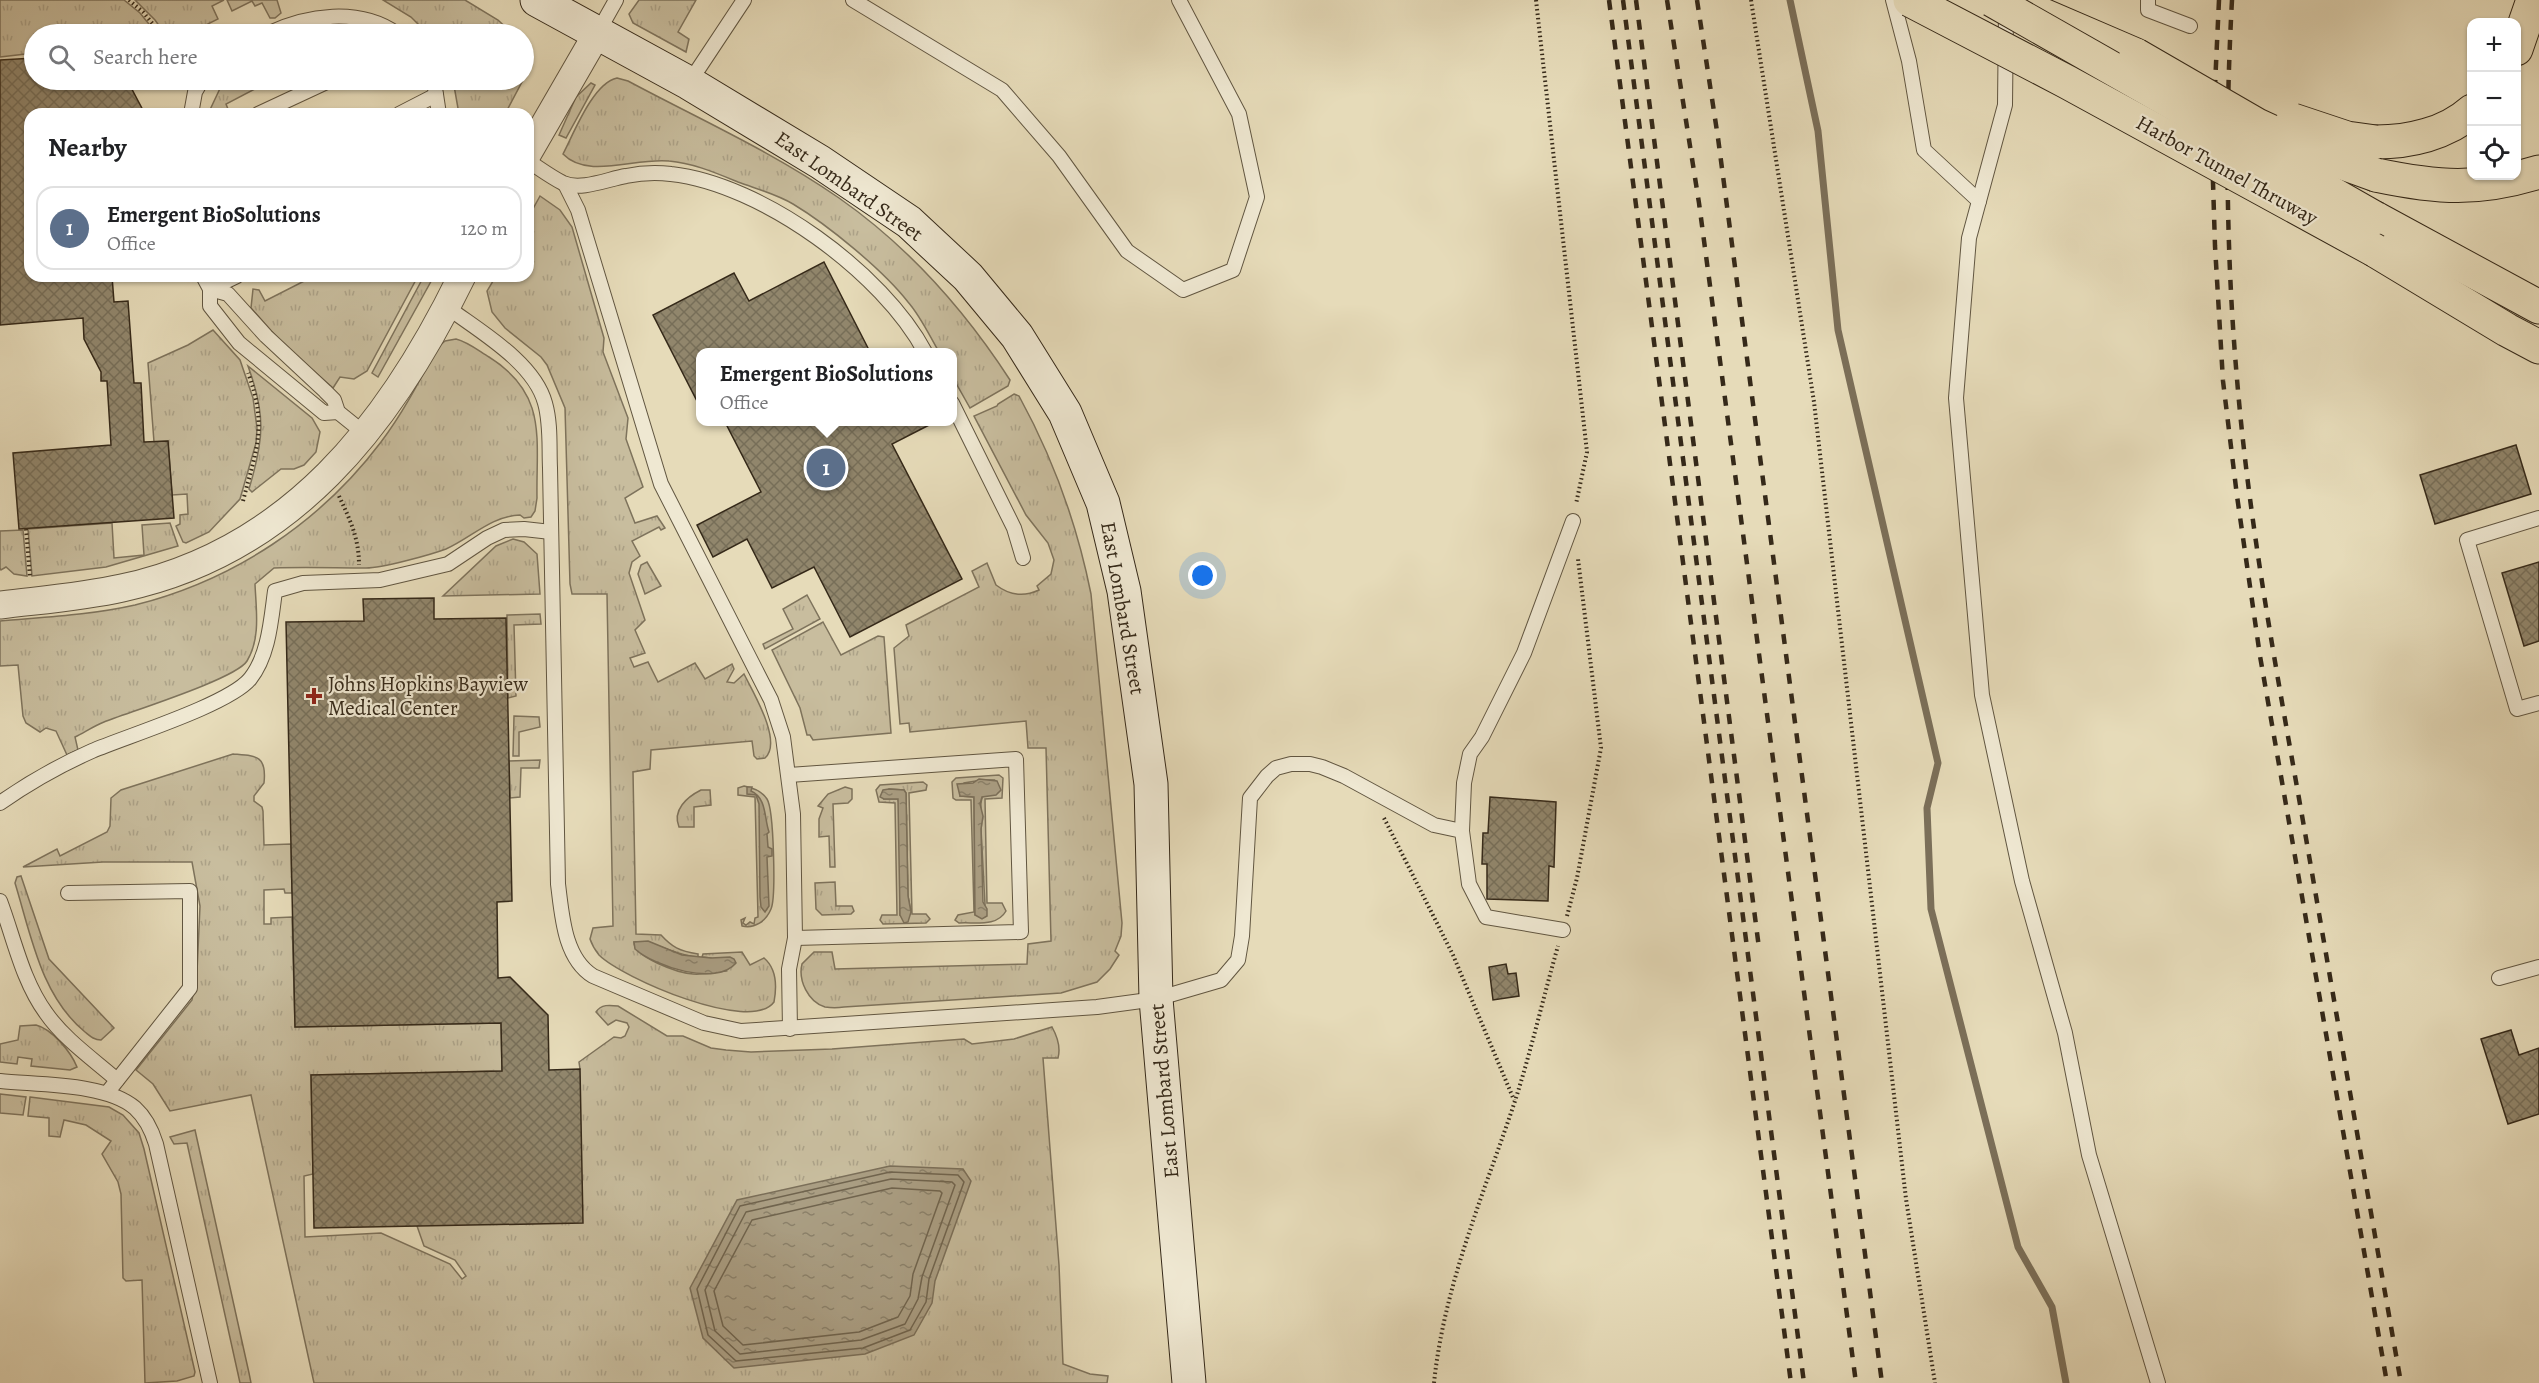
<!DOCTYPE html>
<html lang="en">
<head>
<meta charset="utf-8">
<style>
  :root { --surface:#fff; --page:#f2f2f2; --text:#202124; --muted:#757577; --line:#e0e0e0; --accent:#2563eb }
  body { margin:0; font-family:Alegreya,serif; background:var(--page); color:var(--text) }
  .controls { position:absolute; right:18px; top:18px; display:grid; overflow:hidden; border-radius:12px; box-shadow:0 2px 4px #0004 }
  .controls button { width:54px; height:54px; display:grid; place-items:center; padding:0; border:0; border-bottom:2px solid var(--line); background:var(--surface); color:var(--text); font:30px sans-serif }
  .you { position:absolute; left:1203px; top:576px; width:21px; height:21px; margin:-15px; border:4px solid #fff; border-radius:50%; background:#1a73e8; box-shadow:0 0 0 9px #1a73e833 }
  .badge { display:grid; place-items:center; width:39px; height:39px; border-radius:50%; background:var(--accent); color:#fff; font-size:20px; font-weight:700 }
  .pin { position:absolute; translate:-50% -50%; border:3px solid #fff; box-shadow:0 2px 6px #0006 }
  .popup { position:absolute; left:696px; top:348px; width:261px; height:78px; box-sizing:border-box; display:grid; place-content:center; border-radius:12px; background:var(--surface); filter:drop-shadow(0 2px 4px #0005); font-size:20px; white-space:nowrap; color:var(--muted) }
  .popup b { font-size:22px; color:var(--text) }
  .popup::after { content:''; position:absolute; left:50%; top:100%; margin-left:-12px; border:12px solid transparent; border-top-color:var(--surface) }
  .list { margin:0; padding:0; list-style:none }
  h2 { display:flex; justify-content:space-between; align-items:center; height:78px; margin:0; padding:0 24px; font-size:26px }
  h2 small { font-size:20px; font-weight:400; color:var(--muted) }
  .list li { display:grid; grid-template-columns:39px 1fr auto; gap:18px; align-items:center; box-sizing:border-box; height:84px; margin:0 12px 12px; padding:0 12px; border:2px solid var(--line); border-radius:18px }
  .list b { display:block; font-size:22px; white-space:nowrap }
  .list p { margin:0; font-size:20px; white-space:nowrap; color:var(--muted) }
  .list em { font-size:20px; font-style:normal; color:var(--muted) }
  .icon { flex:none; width:33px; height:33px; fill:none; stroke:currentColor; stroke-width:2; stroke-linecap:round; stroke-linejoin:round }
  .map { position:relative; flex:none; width:2539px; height:1383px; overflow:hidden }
  .search { position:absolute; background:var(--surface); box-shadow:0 2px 4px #0004; left:24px; top:24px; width:510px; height:66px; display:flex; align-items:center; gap:15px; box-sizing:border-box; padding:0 21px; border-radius:33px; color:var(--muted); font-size:22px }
  .panel { position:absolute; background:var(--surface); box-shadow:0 2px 4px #0004; left:24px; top:108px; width:510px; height:174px; border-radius:18px }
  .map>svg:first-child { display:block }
  .grass { fill:url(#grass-tufts); stroke:#7e735c; stroke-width:1.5; fill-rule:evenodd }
  .water { fill:url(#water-ripples); stroke:#7b6f59; stroke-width:1.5 }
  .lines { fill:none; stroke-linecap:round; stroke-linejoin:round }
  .shore { stroke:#70644e; stroke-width:1.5 }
  .stream { stroke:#7b6f59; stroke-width:7 }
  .building { fill:url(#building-cross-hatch); stroke:#352919; stroke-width:1.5 }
  .service-casing { stroke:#615641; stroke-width:16 }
  .minor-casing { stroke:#615641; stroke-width:29 }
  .secondary-casing { stroke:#352919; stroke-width:35 }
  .motorway-casing { stroke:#352919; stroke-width:35 }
  .path { stroke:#352919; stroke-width:4; stroke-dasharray:1.5 3; stroke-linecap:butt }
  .service { stroke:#efe8d2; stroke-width:14 }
  .minor { stroke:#efe8d2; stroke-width:27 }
  .secondary { stroke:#efe8d2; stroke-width:33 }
  .motorway { stroke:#e6dbb9; stroke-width:33 }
  .rail { stroke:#352919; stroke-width:4.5; stroke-dasharray:10 10; stroke-linecap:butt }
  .motorway-bridge-casing { stroke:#352919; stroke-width:35; stroke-linecap:butt }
  .motorway-bridge { stroke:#e6dbb9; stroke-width:33 }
  .poi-dot { fill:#8f2418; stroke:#efe8d2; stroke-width:2 }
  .labels { text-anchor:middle; stroke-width:4.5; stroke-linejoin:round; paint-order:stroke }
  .street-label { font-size:21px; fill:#352919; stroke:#efe8d2 }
  .poi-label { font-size:21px; fill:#352919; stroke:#efe8d2; text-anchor:start }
</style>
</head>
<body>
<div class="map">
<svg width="2539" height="1383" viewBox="0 0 2539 1383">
  <defs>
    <pattern id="grass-tufts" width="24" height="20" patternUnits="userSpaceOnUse" patternTransform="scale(1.5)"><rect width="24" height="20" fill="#c8bd9e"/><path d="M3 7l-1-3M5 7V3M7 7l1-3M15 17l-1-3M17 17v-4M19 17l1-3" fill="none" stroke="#aca288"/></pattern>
    <pattern id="water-ripples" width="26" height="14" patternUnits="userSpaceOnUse" patternTransform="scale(1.5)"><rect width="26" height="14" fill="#aa9e83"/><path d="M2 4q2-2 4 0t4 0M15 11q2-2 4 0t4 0" fill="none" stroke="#8b816a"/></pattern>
    <pattern id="building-cross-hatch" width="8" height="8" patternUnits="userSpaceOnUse" patternTransform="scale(1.5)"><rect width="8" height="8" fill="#91866c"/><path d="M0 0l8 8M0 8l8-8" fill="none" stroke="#776e58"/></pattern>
  </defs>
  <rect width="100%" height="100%" fill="#e6dbb9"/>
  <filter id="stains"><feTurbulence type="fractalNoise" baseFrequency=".00333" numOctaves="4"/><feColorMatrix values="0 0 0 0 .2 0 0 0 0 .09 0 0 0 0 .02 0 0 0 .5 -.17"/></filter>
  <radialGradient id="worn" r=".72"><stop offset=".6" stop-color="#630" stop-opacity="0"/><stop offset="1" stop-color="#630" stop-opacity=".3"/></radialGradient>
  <!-- grass -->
  <g class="grass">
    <path d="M0,0h124l16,13 17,21h-123v19l-34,4z"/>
    <path d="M135,0h89l-12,6 6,13 -30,15h-23l-10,-14z"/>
    <path d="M227,0h50l4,13 -6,5h-5l-8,-15 -7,3 -3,-5 -20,10z"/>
    <path d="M383,0h82l33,20 15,14h-85l-17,-17z"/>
    <path d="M639,0h57l-18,32 11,7 -3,13 -53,-29 -4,-9z"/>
    <path d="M617,78l11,3c71,38 145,71 211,117 70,49 125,111 171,182l-2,6 -38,22 -18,-32v-24h-13c-10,-17 -18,-35 -31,-50 -25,-32 -80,-77 -115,-98 -17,-10 -36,-15 -55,-22 -22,-9 -45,-19 -69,-21 -33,-4 -81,19 -106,-7 11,-21 30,-71 54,-76z"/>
    <path d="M224,80h48l-46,24 4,10h-22z"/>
    <path d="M453,80h70l-18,34h-46z"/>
    <path d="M591,83l4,2 -29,53 -7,-3 17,-38z"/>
    <path d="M540,196l20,14 12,17 32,111 -1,14 25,66 -2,21 17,48 -18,11 10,25 22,-7 8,12 -4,2 -2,-3 -27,14 8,15 -8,6 -3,11 16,47 -10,10 10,23 -15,5 4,9 14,-5 10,20 37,-19 10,16 27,-15 2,5 -7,13 7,1 10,-9c9,18 39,68 21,84l-8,1 -3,-3 -2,-15 -101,9 -1,19 -17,3 3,162 25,1c11,12 18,16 37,19v3c-23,-1 -41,-16 -64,-15 -1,15 44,31 59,32 10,1 22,-2 33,-3l-15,-13 -9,-1 1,-3 39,-2 8,13 14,-7c13,11 13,28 10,44 -23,32 -152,-24 -175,-47 -4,-5 -7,-10 -9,-16l3,-11 20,-2 -6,-332h-35l-2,-10 -5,-176 -18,-43 -6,-8 -36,-29 -13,-16 -5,-21 9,-15h32v-58z"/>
    <path d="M314,276h104l-51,95 -13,8 -14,-2 -7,11 -50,-44 -32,-36 2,-19 6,1 6,11z"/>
    <path d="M424,276h10l-56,101 -6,-4z"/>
    <path d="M213,330l27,30 13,38 4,30 -1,15 -16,56 -31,33 -23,11 -3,-1 -7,-16 4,-2v-9l8,-1 -1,-20 -15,1 -4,-54 -14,1 -6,-79 40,-18z"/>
    <path d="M456,339c12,3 23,12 33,18 59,37 47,81 48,141l-2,13 -4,6 -7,1 -4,-3c-29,1 -49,23 -74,34 -16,6 -64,19 -80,19 -30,0 -62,-1 -92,0l-19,16c1,25 6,54 -8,77 -11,18 -118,51 -143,61 -10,4 -19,10 -29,15l3,13 -11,5 -11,-24 -10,-3 -6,4 -14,-9 -3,-7 -5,-51 -18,1v-45c45,-4 91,-6 135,-16 99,-25 185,-82 246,-163 22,-29 39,-62 56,-94l8,-7z"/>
    <path d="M248,366l64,52 8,14 -4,20 -12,13 -10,4h-13l-29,23 -3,-3c15,-50 17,-74 -1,-123z"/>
    <path d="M1014,394l5,2c34,62 58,128 72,198l31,329 -1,13 -6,15 4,4 -9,14 -13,13 -36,11 -217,14c-6,1 -13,1 -19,0 -17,-5 -27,-27 -23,-43l12,-12h18l3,17 192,-5 1,-20 23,-3 -5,-193h-18l-2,-27 -116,11 -1,-9 -9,1 -6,-76 15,-12 -3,-11 73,-38 -7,-16 15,-8 9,22c13,10 28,12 43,5l-2,-4 14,-12 3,-14 -6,-17 -22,-28 -52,-99 23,-10 1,-2z"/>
    <path d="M112,523l2,35 30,-3 -2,-30 28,-2 8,23 -72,21 -74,9 -4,-47z"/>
    <path d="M23,530l4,46 -13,-2 -8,-7 -5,3 -1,-2v-37z"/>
    <path d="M513,539l11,3 13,12 3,40 -97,2 53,-50z"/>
    <path d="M647,562l14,24 -16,8 -7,-20 3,-9z"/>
    <path d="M807,595l13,24 -55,30 -2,-5 30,-15 -10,-20z"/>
    <path d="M540,614l1,10 -27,1 2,71 -8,2 -1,-83z"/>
    <path d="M823,622l18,33 37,-19 6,1 7,96 -78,7 -3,-5h-3l-7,-27 -28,-58z"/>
    <path d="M514,716l25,1 1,10 -21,5v24h-6z"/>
    <path d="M233,754c23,2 34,1 31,29l-10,13v5l8,6 1,4 1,34 27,-1 1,49h-7l-1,-4 -20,1v34h7v-6l21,-1 3,110 206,-4 1,48 -191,4 2,99 -9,2 1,61 76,-4 69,31 12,15 4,-3 -11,-16 -31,-14 -7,-20 163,-157 -1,-7 35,-25 7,1 4,-2 4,-9 -2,-4 -11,-3 -8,5 -12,-13c5,-8 14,-7 22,-6l49,30h16l28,12 15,2 25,2 81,-3 132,-10 8,5 42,-5 38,-12c5,9 9,20 6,31h-15l16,207 4,99 27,10 18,2 -1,7h-793l-63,-288 -81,16 -17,-27 -17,-14 56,-70 5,-28 3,-66 -8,-44h-89l-80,5 34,-18 3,7 47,-24 3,-6 1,-28 10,-8z"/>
    <path d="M540,760l-1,8h-18l-1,29 -10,1 -1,-37z"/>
    <path d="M999,775l4,3 -1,20 -17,1 2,104h15l4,8c-9,16 -30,11 -47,12l-4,-3 3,-5 16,-3 -3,-112h-15l-3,-2 -1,-16 4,-4zM982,780h12c-5,6 -13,15 -13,23 -1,9 2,16 0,26l4,76 -10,9 -1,-117 -14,-1 4,-13z"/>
    <path d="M923,782l4,3 -1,5 -17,3 3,121h14l4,5 -4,4 -43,1 -3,-4 2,-5h15l-2,-112 -16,-1 -3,-12 4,-5zM889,789l15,1 2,3 2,103 3,16 -11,3v-107l-2,-9h-14z"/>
    <path d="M744,786c10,2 18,5 23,13 7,11 9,99 4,110 -5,12 -16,20 -29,17l-1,-6 4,-2 -2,5 3,2 4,-3 4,2 1,-6 3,-1 -3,-120 -17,-2v-7z"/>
    <path d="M845,787l7,2v10l-4,4 -15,1 2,63h-5l-1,-31 -10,1v-18l4,-11 -5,-2 10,-12z"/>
    <path d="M701,790h9l1,15 -17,2v20h-15c-7,-17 8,-30 22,-37z"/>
    <path d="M21,876l28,83 65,69 -13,12c-7,0 -11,-4 -16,-8 -44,-36 -54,-97 -70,-149l2,-6z"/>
    <path d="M835,882l1,24h16l2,5 -3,3 -29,1 -6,-6 -1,-26z"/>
    <path d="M36,1025c16,4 35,27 41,42l-7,3 -39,-4 1,-7 -14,-2 -1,7 -17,-2v-18l18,-4 2,-14z"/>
    <path d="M0,1094l26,3 -3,18 -23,-2z"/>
    <path d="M30,1097l79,10 14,8 16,18 5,16 51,223 -1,4 -17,5 -32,2 -3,-103 -16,1 -3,-3 -2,-84 -3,-12 -16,-28 9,-13 -25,-16 -22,-5 -4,17 -11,-1v-18l-21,-2z"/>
    <path d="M195,1130l54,243 2,10h-11l-53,-240 -13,1 -4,-7z"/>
  </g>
  <!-- water -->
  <g class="water">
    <path d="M979,779l18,2 4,9 -5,5 -14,2 -2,7 3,12 -2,13 2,73 4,7v7l-5,3 -7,-4 -1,-118 -14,-1 -3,-12 16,-1z"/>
    <path d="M747,787h5l-1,4c16,7 13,27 18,41l-2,2 1,13 4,2v7l-5,1 2,49 -4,6 -4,-5 -1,-10 -1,-93 -3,-9 -9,-1z"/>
    <path d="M889,789l15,1 2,3 2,103 3,16 -3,10 -4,1 -4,-8 -2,-116h-14l-4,-2 3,-7z"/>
    <path d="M648,941l34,14 29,3 19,-1 4,2 2,4c-20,24 -82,3 -101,-14l-1,-7z"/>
    <path d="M890,1166l73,3 8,12 -36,100 -3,22 -18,32 -49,19 -131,14 -31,-30 -13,-50 47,-88z"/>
  </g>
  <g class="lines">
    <!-- shore -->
    <g class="shore">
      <path d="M890,1172l68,3 6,7 -35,97 -3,23 -16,28 -47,18 -127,13 -28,-26 -11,-46 43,-83z"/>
      <path d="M891,1179l61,3 3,3 -33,92 -4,22 -13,25 -44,16 -121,14 -25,-23 -10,-41 41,-78z"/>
      <path d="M892,1188l48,3 2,2 -29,81 -3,22 -12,21 -39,15 -116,13 -20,-19 -9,-35 38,-71z"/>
    </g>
    <!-- stream -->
    <path class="stream" d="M1790,0l28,131 20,199 100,433 -11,45 4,101 87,338 34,60 14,76"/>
  </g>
  <!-- building -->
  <g class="building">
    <path d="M34,58v22h93l18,34h-115v162h82l2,26 14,-1 6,82h7l3,59 24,-1 6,77 -155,11 -6,-76 98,-8 -4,-64h-6v-9l-17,-33 -1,-21 -83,7v-265z"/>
    <path d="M824,262l46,90h-170v55l-47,-92 81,-42 15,28z"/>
    <path d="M725,422h210l-43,22 70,135 -112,58 -36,-70 -42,21 -25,-49 -34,18 -16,-32 64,-33z"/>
    <path d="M2516,445l15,49 -96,30 -15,-49z"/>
    <path d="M2539,562v79l-15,5 -22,-73z"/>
    <path d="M434,598v21l72,-1 6,283 -15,1 1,76 12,-1 38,38 1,55 31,-1 3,154 -269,5 -3,-153 191,-4 -1,-48 -206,4 -9,-405 78,-1 -1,-22z"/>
    <path d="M1490,797l66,5 -2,65 -5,-1 -1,35 -61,-2v-35h-5l1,-31h5z"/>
    <path d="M1506,964l2,10 8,-1 3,23 -26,4 -4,-33z"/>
    <path d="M2511,1030l8,25 20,-7v66l-31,10 -27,-85z"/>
  </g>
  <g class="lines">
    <defs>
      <g id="service">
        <path d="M853,0l149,90 57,66 68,95 56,39 50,-20 24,-73 -18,-83 -60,-114"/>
        <path d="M1893,0l16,61 15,89 55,51"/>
        <path d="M2148,0v10l42,16"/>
        <path d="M2006,11l-1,94 -36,133 -13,160 26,297 40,186 43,152 24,122 69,228"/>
        <path d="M598,32l18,-32"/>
        <path d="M267,34c40,-19 92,-27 130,0"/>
        <path d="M431,80l4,8 4,26"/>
        <path d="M689,83l55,-83"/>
        <path d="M191,114l4,-22 7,-12"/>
        <path d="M258,114l73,-34"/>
        <path d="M399,114l37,-19"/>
        <path d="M528,161c11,7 23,16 35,22 18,8 45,-4 63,-7 14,-3 30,-4 45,-2 91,10 212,99 254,178"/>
        <path d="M565,184l13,26 83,274 110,216 12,37 10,77 2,124 -6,31 1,60"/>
        <path d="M203,276l7,13v17l29,37 85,70 14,-1"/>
        <path d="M210,289l18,5 38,42 59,55 9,9 4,12 26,21"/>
        <path d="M210,289l27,-13"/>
        <path d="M447,307c32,24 87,55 98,96 6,21 4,44 5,65l8,416c4,31 6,74 35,92l111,47 37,8 356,-24 59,-8 65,-19 17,-20 4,-24 8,-138 17,-22 9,-8 15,-4h19l12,3 22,9 90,49 28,6 7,53 17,33 77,13"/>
        <path d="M952,403l62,125 9,30"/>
        <path d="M2539,518l-72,22 50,169 22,-6"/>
        <path d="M789,775l227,-16 5,173 -226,6"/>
        <path d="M0,803c30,-21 58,-37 92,-52 35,-15 136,-46 158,-72 19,-24 21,-59 25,-88l28,-8 77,-3 68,-16 39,-26 17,-8 20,-1 27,3"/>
        <path d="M1462,831l2,-48 6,-29 12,-17 42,-84 49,-132"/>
        <path d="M68,893l122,-2v97l-83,105"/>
        <path d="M0,901c14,37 22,79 46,112 18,26 47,46 71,67"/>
        <path d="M2499,978l40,-11"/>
        <path d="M0,1081c37,4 107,2 135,27 10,9 17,23 21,36l54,239"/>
      </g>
      <g id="minor">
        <path d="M528,153l70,-121"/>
        <path d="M0,605c40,-5 82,-8 122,-17 169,-36 268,-164 340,-312"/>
      </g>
      <path id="secondary" d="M537,0l152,83 131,79 89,60 59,55 49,59 48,77 38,90 21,88 27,193 5,215 33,384"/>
      <g id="motorway">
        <path d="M2036,12l100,43"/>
        <path d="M2516,49l17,-49"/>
        <path d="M2376,142c33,0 70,-8 96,-31"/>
        <path d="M2376,175c62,13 102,16 163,-3"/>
        <path d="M2375,218l164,89"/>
        <path d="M2376,251l131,79 32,17"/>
      </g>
    </defs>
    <!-- service casing -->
    <use href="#service" class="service-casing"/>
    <!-- minor casing -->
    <use href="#minor" class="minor-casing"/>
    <!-- secondary casing -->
    <use href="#secondary" class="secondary-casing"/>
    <!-- motorway casing -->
    <use href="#motorway" class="motorway-casing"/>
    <!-- path -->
    <g class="path">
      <path d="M129,0l14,12 18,22"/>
      <path d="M1536,0l51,452 -11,52"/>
      <path d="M1751,0l63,402 92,797 29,184"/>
      <path d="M339,496c11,24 20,42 20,69"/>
      <path d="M243,501c13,-51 25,-75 5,-128"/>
      <path d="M26,529l4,48"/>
      <path d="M1384,818l69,137 61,145"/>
      <path d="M1567,916l10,-38 24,-130 -23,-189"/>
      <path d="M1434,1383c10,-97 49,-187 80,-279 17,-52 29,-106 44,-158"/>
    </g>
    <!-- service -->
    <use href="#service" class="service"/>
    <!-- minor -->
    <use href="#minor" class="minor"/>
    <!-- secondary -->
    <use href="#secondary" class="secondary"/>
    <!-- motorway -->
    <use href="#motorway" class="motorway"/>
    <!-- rail -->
    <g class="rail">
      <path d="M1609,0l182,1383"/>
      <path d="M1623,0l181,1383"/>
      <path d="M1636,0l123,948"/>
      <path d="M1667,0l32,203 157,1180"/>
      <path d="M1697,0l21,138 164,1245"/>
      <path d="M2219,0l-7,150 3,96 8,135 14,115 23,160 127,727"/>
      <path d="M2232,0c-7,126 -6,253 5,379 13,156 43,310 70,465 31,179 62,359 94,539"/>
    </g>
    <defs>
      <g id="motorway-bridge">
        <path d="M1910,0l157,82 309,169"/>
        <path d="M1992,0l383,218"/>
        <path d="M2136,55l121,70 72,33 47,17"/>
        <path d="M2293,120l54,18 29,4"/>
      </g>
    </defs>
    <!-- motorway-bridge casing -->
    <use href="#motorway-bridge" class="motorway-bridge-casing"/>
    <!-- motorway-bridge -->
    <use href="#motorway-bridge" class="motorway-bridge"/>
  </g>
  <!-- markers -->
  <path class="poi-dot" d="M311 687h6v6h6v6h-6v6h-6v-6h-6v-6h6z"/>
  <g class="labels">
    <!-- street labels -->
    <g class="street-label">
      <text transform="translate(2227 170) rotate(29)" y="7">Harbor Tunnel Thruway</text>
      <text transform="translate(849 186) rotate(35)" y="7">East Lombard Street</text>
      <text transform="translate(1123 608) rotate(80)" y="7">East Lombard Street</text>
      <text transform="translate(1164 1091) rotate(-95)" y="7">East Lombard Street</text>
    </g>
    <!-- poi labels -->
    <g class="poi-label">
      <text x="328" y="691">Johns Hopkins Bayview<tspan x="328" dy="24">Medical Center</tspan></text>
    </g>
  </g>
  <rect width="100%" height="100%" filter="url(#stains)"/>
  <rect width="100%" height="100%" fill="url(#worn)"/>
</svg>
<div class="controls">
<button>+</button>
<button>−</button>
<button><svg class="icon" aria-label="locate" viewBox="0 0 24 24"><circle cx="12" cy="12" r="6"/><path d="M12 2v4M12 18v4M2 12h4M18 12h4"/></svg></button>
</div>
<div class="you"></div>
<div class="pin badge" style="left:826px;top:468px;background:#5c6f8a">1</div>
<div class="popup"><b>Emergent BioSolutions</b>Office</div>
<div class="search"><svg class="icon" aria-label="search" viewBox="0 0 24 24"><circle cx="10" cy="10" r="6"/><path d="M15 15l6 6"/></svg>Search here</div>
<section class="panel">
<h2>Nearby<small></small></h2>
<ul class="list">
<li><span class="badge" style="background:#5c6f8a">1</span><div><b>Emergent BioSolutions</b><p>Office</p></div><em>120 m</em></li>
</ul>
</section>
</div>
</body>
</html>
